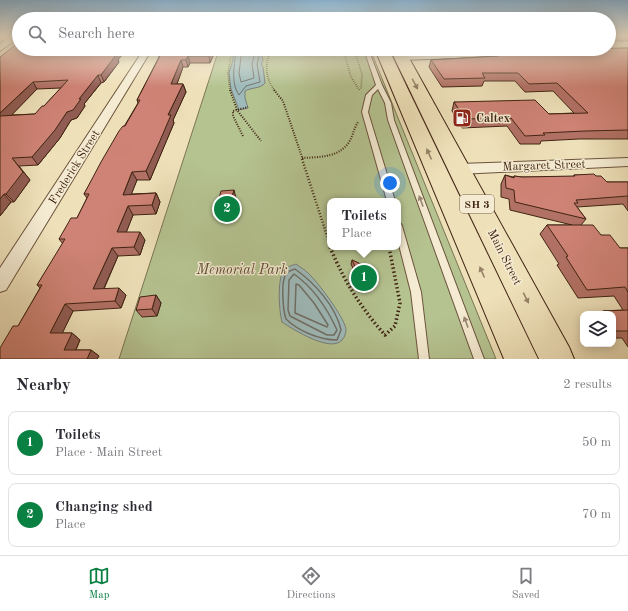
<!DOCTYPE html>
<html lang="en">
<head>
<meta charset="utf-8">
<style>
  :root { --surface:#fff; --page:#f7f7f7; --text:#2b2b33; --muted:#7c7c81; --line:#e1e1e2; --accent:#0b8043 }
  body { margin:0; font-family:"Old Standard TT",serif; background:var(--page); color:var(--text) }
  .controls { position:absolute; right:12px; bottom:12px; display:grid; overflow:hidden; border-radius:8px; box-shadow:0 2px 10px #0003 }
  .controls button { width:36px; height:36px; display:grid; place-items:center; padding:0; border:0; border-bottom:1px solid var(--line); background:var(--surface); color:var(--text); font:20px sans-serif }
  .you { position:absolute; left:390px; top:183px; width:14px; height:14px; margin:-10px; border:3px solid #fff; border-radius:50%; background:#1a73e8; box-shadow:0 0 0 6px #1a73e833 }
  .badge { display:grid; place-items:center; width:26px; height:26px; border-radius:50%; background:var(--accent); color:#fff; font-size:13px; font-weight:700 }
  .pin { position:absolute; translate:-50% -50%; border:2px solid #fff; box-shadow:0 1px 4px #0006 }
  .popup { position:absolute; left:327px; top:198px; width:74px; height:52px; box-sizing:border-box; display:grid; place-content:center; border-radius:8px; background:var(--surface); filter:drop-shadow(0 1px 3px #0005); font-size:13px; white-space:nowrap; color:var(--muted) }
  .popup b { font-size:15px; color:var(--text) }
  .popup::after { content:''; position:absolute; left:50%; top:100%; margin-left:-8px; border:8px solid transparent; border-top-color:var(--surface) }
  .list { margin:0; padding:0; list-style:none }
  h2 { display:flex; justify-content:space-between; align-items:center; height:52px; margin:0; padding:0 16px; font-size:17px }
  h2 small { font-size:13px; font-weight:400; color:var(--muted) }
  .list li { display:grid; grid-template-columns:26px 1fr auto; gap:12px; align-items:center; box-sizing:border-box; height:64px; margin:0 8px 8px; padding:0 8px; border:1px solid var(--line); border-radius:8px }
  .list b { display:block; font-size:15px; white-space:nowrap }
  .list p { margin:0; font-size:13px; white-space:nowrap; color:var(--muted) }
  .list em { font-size:13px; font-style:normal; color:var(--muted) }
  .icon { flex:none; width:22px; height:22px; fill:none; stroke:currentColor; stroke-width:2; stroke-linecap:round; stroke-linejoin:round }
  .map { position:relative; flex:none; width:628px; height:359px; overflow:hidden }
  .search { position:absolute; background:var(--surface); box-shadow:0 2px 10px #0003; left:12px; right:12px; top:12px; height:44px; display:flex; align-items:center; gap:10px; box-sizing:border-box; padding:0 14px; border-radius:22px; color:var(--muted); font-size:15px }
  .sheet { height:196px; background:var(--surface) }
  nav { display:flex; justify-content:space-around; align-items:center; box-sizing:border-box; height:56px; border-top:1px solid var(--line); background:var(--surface); font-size:11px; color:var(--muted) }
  nav a { display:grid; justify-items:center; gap:2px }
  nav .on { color:var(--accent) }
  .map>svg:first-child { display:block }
  .green { fill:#b5c391; stroke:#7a7452; fill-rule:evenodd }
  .water { fill:#9ebaba; stroke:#787e77 }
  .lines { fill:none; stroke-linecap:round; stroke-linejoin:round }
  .shore-far1 { stroke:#6f6f66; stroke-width:1 }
  .shore { stroke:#6f6f66; stroke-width:1.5 }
  .lane-casing { stroke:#6c533c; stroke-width:2 }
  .street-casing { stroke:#6c533c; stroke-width:2 }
  .highway-casing { stroke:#402412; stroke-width:2 }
  .path-far3 { stroke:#402412; stroke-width:1.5; stroke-dasharray:0.5 1.5; stroke-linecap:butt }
  .path-far2 { stroke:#402412; stroke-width:2; stroke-dasharray:1 1.5; stroke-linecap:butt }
  .path-far1 { stroke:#402412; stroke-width:2.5; stroke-dasharray:1 2; stroke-linecap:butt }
  .path { stroke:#402412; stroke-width:3.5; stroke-dasharray:1.5 2.5; stroke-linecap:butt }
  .lane { fill:#f4ebd2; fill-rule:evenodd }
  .street { fill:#f4ebd2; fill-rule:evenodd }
  .highway { fill:#eee0b9; fill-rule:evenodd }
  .wall { fill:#b27165; stroke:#402412; fill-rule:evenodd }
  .shaded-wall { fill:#915c53; stroke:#402412 }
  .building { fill:#cf8376; stroke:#402412 }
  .oneway { fill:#978266 }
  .oneway2 { fill:#9a8872 }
  .labels { text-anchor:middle; stroke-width:3; stroke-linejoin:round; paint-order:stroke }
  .shield { fill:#f4ebd2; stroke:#76604c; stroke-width:1 }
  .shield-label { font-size:11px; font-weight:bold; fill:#402412 }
  .poi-label { font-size:12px; font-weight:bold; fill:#402412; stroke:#f4ebd2; text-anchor:start }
  .street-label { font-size:12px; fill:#402412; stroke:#f4ebd2 }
  .near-park-label { font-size:14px; font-style:italic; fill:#5d4c32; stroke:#f4ebd2 }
</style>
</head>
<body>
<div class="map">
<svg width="628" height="359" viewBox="0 0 628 359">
  <rect width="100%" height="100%" fill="#eee0b9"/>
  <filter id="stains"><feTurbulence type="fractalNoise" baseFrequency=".005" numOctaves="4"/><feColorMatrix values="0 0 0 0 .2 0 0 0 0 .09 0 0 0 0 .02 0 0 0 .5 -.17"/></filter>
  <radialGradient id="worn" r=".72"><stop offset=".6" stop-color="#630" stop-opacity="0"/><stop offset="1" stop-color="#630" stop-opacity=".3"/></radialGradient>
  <!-- green -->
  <g class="green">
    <path d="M219,49h151l126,310h-377zM330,201h68v46h-68z"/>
    <path d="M414,106h5l69,138 27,70z"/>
  </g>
  <!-- water -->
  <g class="water">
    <path d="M233,49h32l1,3 -4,4 1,5 -2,3 2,3 2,16c-5,6 -13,4 -20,8v7l3,10 -9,2 -8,-21 -2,-16 4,-13z"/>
    <path d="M296,264c4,3 9,6 12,9 9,8 36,44 38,56 0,3 -1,8 -4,11 -11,13 -48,-10 -60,-18 -3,-11 -5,-44 2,-52 3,-4 8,-4 12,-6z"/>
  </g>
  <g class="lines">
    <!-- shore-far1 -->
    <g class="shore-far1">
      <path d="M236,49c-1,15 -6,33 3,46l7,-9 14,-4 -3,-18 4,-15"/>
      <path d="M242,49l-3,24 2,9 13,-4 -2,-14 4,-15"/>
    </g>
    <!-- shore -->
    <g class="shore">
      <path d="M295,269c20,14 41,38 46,61l-4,10c-17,0 -39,-9 -51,-21 -3,-9 -5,-34 -1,-43 2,-4 6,-6 10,-7z"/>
      <path d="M294,274c20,14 33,34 43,56l-3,5h-7l-37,-19 -2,-6 1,-30z"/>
      <path d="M296,284l3,1 15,18 14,22 -1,2 -32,-14z"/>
    </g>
    <defs>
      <g id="lane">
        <path d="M364,49h4l14,36 9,18 3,17 90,239h-10l-86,-239 -3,-17 -7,-14 -6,6 -4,17 27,89h-8l-25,-89 4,-17 10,-10z"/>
        <path d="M398,223l3,1 1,2 19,66 8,67h-10l-8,-67 -13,-51z"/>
      </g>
      <g id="street">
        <path d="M10,36h9v2l-19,13v-7z"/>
        <path d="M144,49h8l-146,241 -6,2v-24z"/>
        <path d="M516,51l3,1 1,2 -1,2 -118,4 -5,-3 5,-3z"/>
        <path d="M628,158v8l-169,8 -5,-2 -2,-3 2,-3 5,-2z"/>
      </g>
      <g id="highway">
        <path d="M390,49h14l165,298 5,12h-35z"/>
        <path d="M384,50l5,1 2,3 147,305h-34l-127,-305 2,-3z"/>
      </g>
    </defs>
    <!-- lane casing -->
    <use href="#lane" class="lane-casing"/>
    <!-- street casing -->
    <use href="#street" class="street-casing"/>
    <!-- highway casing -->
    <use href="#highway" class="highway-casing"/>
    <!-- path-far3 -->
    <g class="path-far3">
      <path d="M272,49c-8,14 -7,29 3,42"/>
      <path d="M343,49l8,28 9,14"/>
      <path d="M354,49l8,25 -1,15"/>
      <path d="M230,91l-2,-18 4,-24"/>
    </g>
    <!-- path-far2 -->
    <g class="path-far2">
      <path d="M230,90l7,20 24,31"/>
      <path d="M274,90l9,11 20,59"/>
      <path d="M243,136l-10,-20v-5l15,-4"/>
      <path d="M302,158c16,-1 37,0 47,-16 4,-6 5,-14 9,-20"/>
    </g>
    <!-- path-far1 -->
    <path class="path-far1" d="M302,159l29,89"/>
    <!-- path -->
    <path class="path" d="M330,247c14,34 31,61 55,88l10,-9 5,-23 -11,-56"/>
    <!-- lane -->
    <use href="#lane" class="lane"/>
    <!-- street -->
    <use href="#street" class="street"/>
    <!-- highway -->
    <use href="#highway" class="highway"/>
  </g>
  <!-- wall -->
  <g class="wall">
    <path d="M609,36h19v4l-1,1h-12l-4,6h-2z"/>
    <path d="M628,48v91h-49l-38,2 -1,3h-20l-13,-18 -45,2 -10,-17 2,-9 95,12 25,-1 -21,-22 -28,1 -10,-11h-31l-2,5 -40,1 -13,-20 2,-7 66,-4 2,-5z"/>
    <path d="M216,49l-6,14h-20l-2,4h-5l-6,17h6l3,8 -13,28 1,3 -12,28 -12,29h-13l-6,14 25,-1 4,9 -4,12 -23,1 -7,17 19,8 -5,15 -22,1 -14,33 22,6 -5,13 -48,3 -11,22h10l8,7 -4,10h15l8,6 -2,3h-97l18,-33 22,-38 -3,-3 26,-41 -4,-5 18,-21 10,-20 -3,-4 54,-91 -1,-3 22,-43 -1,-5z"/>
    <path d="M496,49h37l-37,1z"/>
    <path d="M0,57l118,3 1,2 -15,20 -3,1 -17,21 1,2 -8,12 -6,2 -11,18 -22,27 -19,1 11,14 -16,22h-3l-11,14zM61,88l-17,18 -9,8 -24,1 26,-26z"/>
    <path d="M505,175l8,2 1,-1 8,1h51l1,-2 22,1 11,6h21v29l-5,-7 -46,3 9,12 -5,6 20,10 19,13h8v99l-6,-9h-9v-24h-14l4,-3 20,-1 -9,-14 -36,2 -21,-33 2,-1 -19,-30 7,-9h25l-62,-15 -1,-11 -8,-2v-13z"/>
    <path d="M236,198l-5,20 -13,-1 -2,-8z"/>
    <path d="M352,260l21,10 -1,4 -5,10 -8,-3 -8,-17z"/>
    <path d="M156,295l5,8 -4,13 -15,1 -6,-7z"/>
  </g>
  <!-- shaded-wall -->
  <g class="shaded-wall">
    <path d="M119,49h8l-9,11 1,2 -15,20 -3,-7 13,-20z"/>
    <path d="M211,49h5l-6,14 -1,-7z"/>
    <path d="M188,56l2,7 -2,4 -2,-7z"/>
    <path d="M181,60l2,7 -9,25 -3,-8z"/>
    <path d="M98,75l3,8 -17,21 1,2 -8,12 -6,2 -11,18 -22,27 -6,-8 35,-45z"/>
    <path d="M33,82l4,7 -34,35 -3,-4v-7z"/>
    <path d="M183,84l3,8 -13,28 1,3 -24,57 -4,-9 22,-56z"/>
    <path d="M12,158l18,22 -16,22 -8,-8z"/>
    <path d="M132,172l5,8 -9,23 -5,-8z"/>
    <path d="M234,190l2,8 -5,20 -3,-9z"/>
    <path d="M156,193l4,9 -4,12 -4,-9z"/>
    <path d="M4,194l7,8 -11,14v-17z"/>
    <path d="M128,206l5,9 -10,26 -6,-9z"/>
    <path d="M140,232l5,8 -5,15 -6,-8z"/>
    <path d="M112,248l6,8 -18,41 -7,-8z"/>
    <path d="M373,270l-1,4 -5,10 1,-3z"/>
    <path d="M119,288l7,7 -5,13 -6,-7z"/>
    <path d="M156,295l5,8 -4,13 -5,-7z"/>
    <path d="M65,304l8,7 -14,29 -9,-7z"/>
    <path d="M72,333l8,7 -7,16 -9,-6z"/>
    <path d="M91,350l8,6 -2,3h-10z"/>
  </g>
  <!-- building -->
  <g class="building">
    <path d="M609,37l6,4h-6z"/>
    <path d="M19,42v7h100l-5,6h2l-15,20h-3l-19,24h2l-8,11 -6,2 -12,18 -23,27 -20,1 11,14 -17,22h-2l-4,5v-83l35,-2 7,-8h2l24,-26 -35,2 -33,31v-56z"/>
    <path d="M628,48v82l-43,1 -42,2 2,2 -20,1 -14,-18 -46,1 -11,-17 81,-2 14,14 39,-1 -31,-30 -28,1 -11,-11h-36l3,5 -41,1 -13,-19 68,-4v-5z"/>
    <path d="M159,49h52l-2,7h-21l-2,4h-5l-10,24h12l-15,31h3l-12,28 -13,28 -14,1 -9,23 33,-2 -4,12 -24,1 -11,26h23l-6,15 -22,1 -19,41 26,-1 -4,13 -50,3 -15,29h22l-8,17h27l-4,9h-87v-11l13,-22h5l24,-41h-5l28,-46h-6l12,-21h6l12,-24h-5l17,-32 18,-31 4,-5h2l15,-26h-3l25,-48h-4z"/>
    <path d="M594,174l2,2h5l6,6h21v14l-52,4 2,3h-4l12,16 -71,-17 -1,-12 -8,-2 -1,-13 9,3v-2l8,1 53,-1 -1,-1z"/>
    <path d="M234,190l-6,19h-12l5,-18z"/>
    <path d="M547,225h46l8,10h9l10,13h8v44l-3,-5 -38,3 -21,-33 2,-1z"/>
    <path d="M352,260l21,10 -5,11 -8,-4z"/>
    <path d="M156,295l-4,14 -16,1 4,-13z"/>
    <path d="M628,310v21h-12l-3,-4v-13h-8l-2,-3z"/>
  </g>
  <!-- one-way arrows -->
  <defs><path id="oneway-solid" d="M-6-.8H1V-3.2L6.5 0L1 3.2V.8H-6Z"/></defs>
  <g class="oneway">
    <use href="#oneway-solid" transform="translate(415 84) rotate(62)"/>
    <use href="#oneway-solid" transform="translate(429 154) rotate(-114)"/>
    <use href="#oneway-solid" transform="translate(482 272) rotate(-114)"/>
    <use href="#oneway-solid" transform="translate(526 298) rotate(63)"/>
  </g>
  <g class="oneway2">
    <use href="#oneway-solid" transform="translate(421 201) rotate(-110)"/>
    <use href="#oneway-solid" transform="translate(466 322) rotate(-110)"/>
  </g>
  <!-- sky -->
  <linearGradient id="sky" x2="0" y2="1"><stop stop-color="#8ab6d6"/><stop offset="0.41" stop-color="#f7f1e0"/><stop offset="1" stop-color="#f7f1e0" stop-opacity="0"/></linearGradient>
  <rect width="628" height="87" fill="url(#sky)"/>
  <!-- icons -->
  <defs>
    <symbol id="fuel-square" viewBox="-11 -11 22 22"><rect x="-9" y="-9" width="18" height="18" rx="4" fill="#8f2418" stroke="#f4ebd2"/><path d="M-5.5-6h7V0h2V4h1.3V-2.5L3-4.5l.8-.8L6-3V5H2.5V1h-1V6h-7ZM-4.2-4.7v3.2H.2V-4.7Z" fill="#fff"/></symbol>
  </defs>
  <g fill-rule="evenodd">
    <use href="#fuel-square" x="451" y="107" width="22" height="22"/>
  </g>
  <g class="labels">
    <!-- shield labels -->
    <rect class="shield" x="460" y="195" width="34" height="18" rx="3"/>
    <g class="shield-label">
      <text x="477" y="208">SH 3</text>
    </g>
    <!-- poi labels -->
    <g class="poi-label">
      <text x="476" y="122">Caltex</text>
    </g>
    <!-- street labels -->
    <g class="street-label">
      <text transform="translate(544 165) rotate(-2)" y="4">Margaret Street</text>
      <text transform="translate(74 167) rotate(-58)" y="4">Frederick Street</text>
      <text transform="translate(505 257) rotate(63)" y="4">Main Street</text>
    </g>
    <!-- near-park labels -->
    <g class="near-park-label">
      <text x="242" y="274">Memorial Park</text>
    </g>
  </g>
  <rect width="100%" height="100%" filter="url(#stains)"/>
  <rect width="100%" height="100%" fill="url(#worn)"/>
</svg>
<div class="controls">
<button><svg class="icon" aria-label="layers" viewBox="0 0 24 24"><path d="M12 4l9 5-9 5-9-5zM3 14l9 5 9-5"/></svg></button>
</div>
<div class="you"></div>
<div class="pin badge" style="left:364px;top:278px">1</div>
<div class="popup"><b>Toilets</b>Place</div>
<div class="pin badge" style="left:227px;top:209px">2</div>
<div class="search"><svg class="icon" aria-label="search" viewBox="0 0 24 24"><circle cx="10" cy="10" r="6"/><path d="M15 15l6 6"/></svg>Search here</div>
</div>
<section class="sheet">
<h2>Nearby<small>2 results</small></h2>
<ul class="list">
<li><span class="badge">1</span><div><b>Toilets</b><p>Place · Main Street</p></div><em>50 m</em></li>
<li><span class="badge">2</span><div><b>Changing shed</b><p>Place</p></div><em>70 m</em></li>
</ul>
</section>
<nav>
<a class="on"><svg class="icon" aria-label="map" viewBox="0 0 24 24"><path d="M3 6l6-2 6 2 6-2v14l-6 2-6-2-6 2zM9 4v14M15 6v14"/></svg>Map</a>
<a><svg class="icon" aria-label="directions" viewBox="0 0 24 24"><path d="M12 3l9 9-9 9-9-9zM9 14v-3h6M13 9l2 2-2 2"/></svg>Directions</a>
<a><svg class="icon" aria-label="saved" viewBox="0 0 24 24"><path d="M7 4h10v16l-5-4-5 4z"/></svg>Saved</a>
</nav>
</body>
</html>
